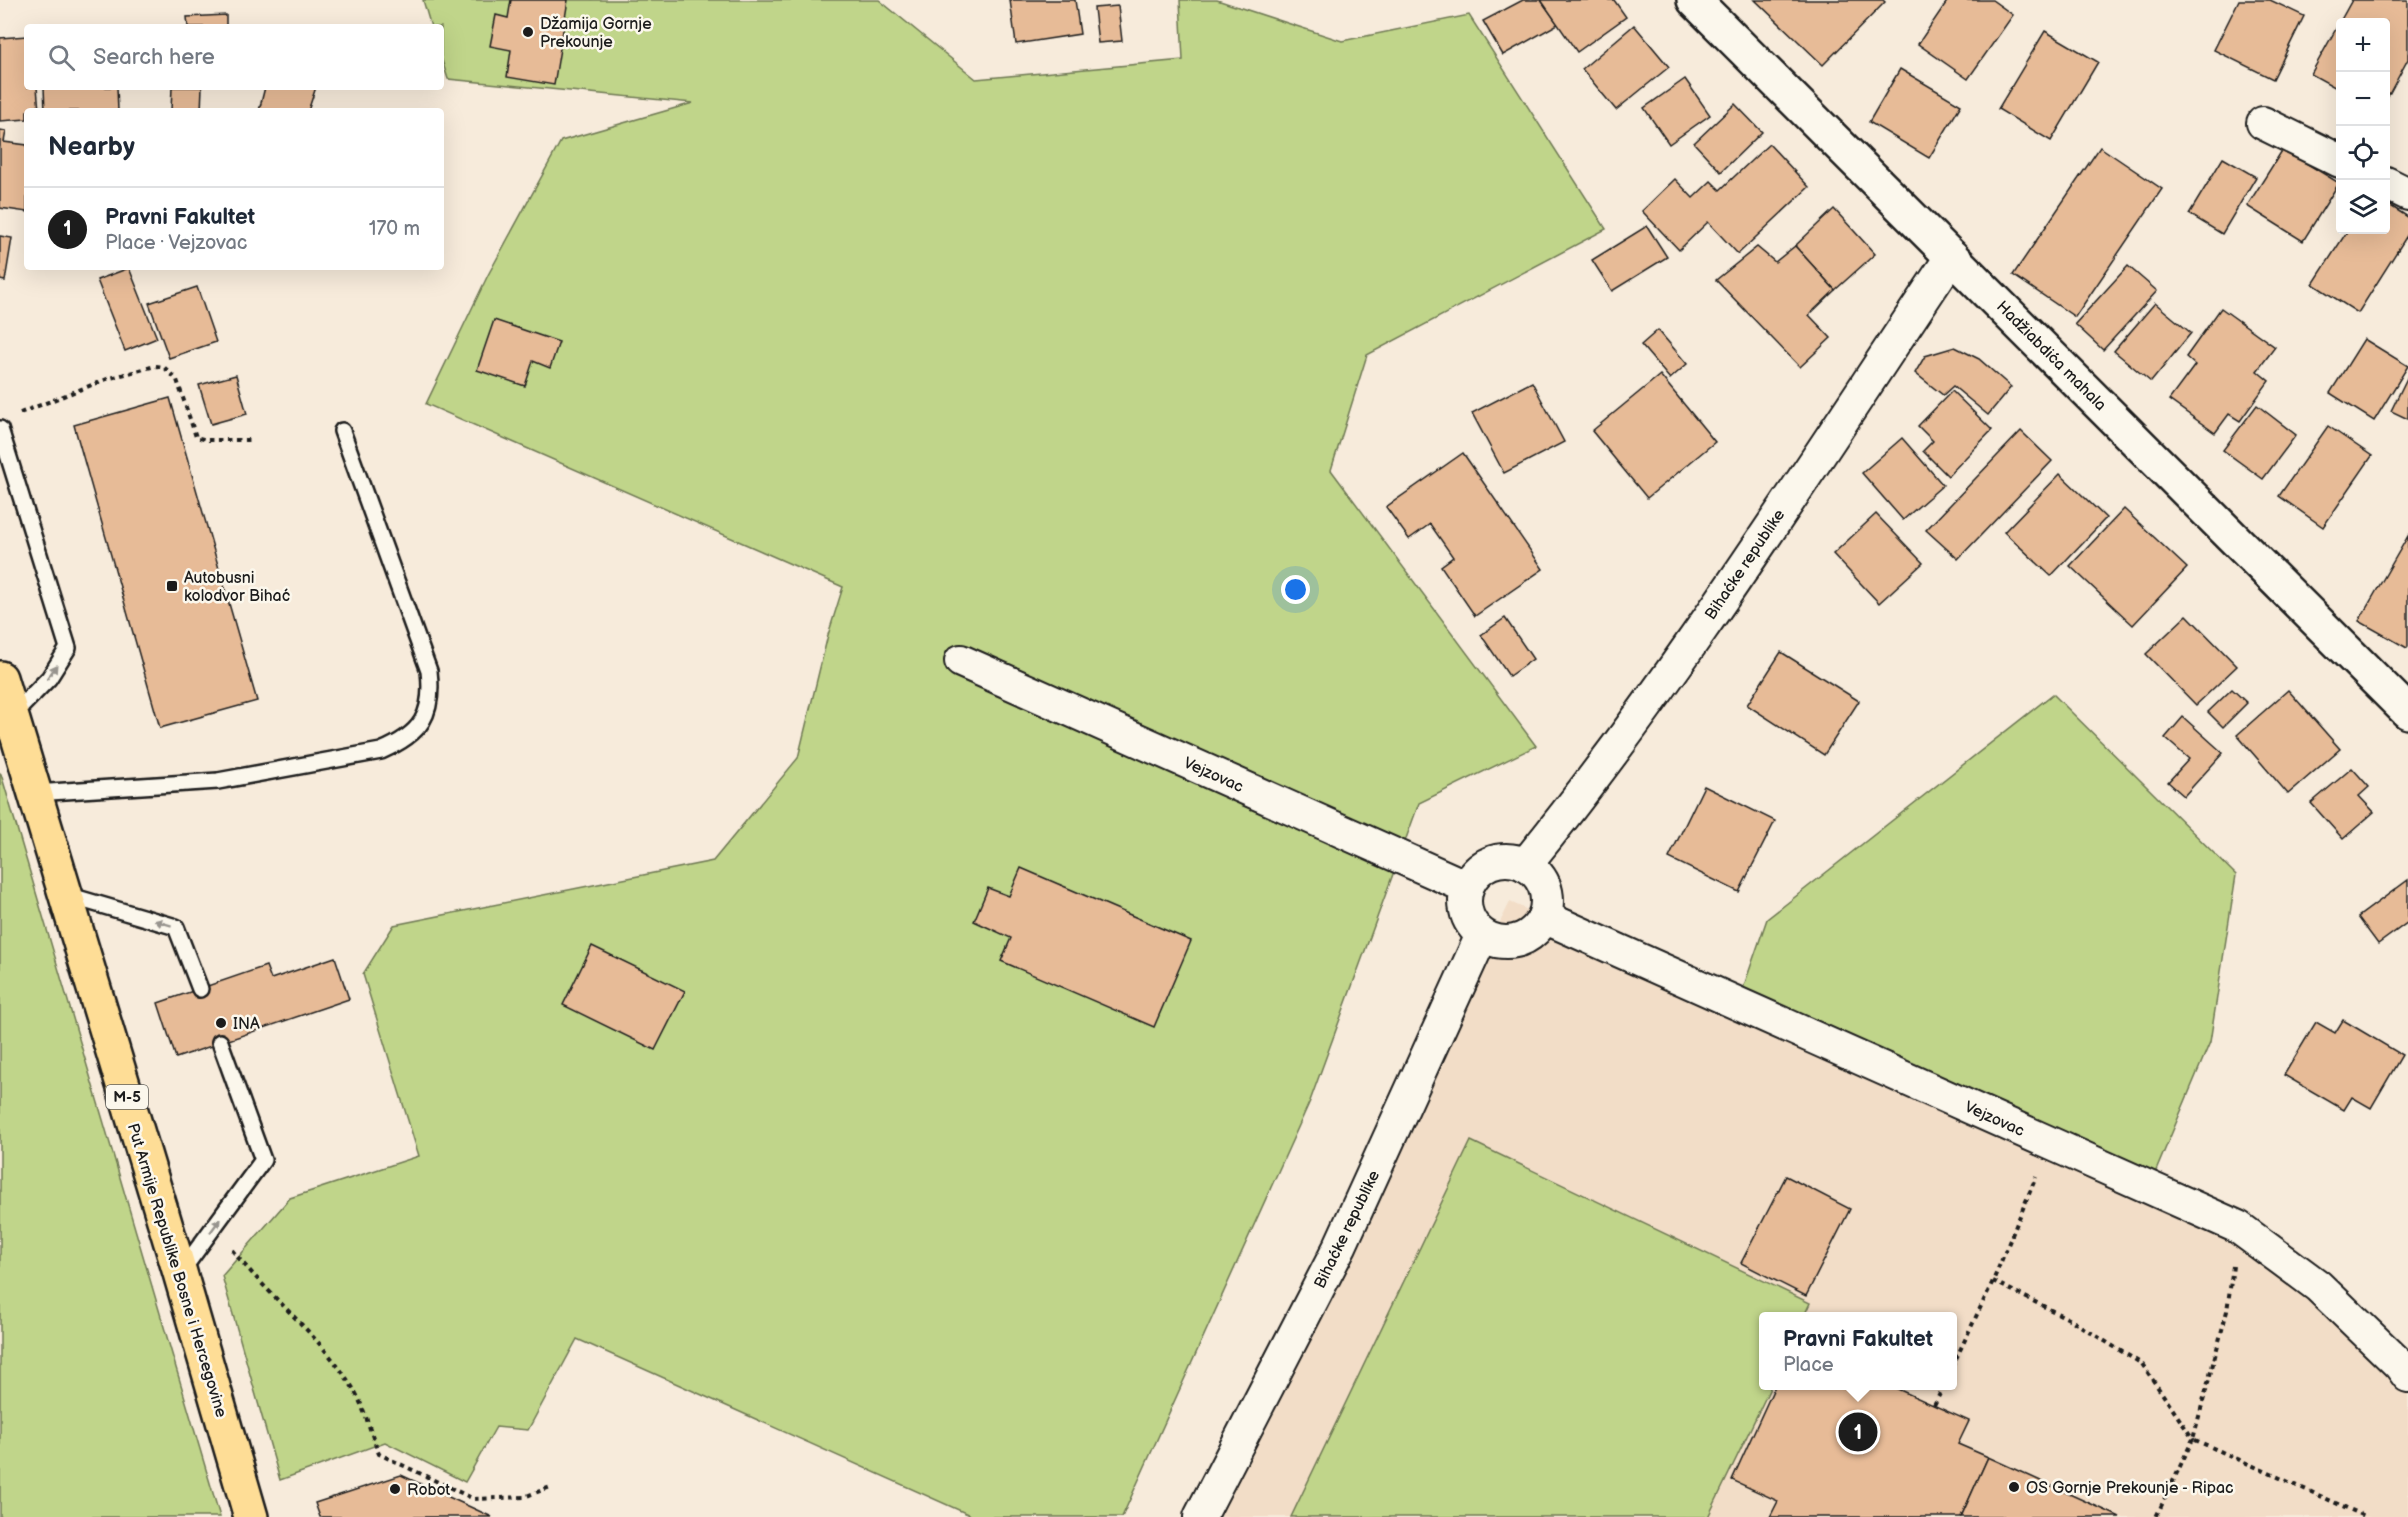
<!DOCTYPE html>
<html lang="en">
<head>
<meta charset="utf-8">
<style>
  :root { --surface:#fff; --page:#f2f2f3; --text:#1f2937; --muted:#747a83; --line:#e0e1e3; --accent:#1c1c1c }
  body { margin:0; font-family:"Balsamiq Sans",sans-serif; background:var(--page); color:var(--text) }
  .controls { position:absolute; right:18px; top:18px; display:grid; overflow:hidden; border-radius:6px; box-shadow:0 6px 24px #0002 }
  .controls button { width:54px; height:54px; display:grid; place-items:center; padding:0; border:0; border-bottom:2px solid var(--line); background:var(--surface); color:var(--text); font:30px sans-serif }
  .you { position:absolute; left:1296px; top:590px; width:21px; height:21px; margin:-15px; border:4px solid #fff; border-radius:50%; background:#1a73e8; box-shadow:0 0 0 9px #1a73e833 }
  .badge { display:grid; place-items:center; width:39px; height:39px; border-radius:50%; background:var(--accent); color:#fff; font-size:20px; font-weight:700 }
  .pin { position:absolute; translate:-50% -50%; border:3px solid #fff; box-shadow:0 2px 6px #0006 }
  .popup { position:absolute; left:1759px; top:1312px; width:198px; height:78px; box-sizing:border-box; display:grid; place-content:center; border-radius:6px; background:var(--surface); filter:drop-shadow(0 2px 4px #0005); font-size:20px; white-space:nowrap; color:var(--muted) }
  .popup b { font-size:22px; color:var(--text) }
  .popup::after { content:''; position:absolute; left:50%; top:100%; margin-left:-12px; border:12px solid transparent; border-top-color:var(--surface) }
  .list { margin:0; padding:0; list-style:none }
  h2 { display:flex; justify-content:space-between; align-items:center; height:78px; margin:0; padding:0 24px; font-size:26px }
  h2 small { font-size:20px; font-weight:400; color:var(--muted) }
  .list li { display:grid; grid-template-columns:39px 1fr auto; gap:18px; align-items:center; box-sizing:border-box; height:84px; padding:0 24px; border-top:2px solid var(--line) }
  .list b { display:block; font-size:22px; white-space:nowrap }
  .list p { margin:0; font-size:20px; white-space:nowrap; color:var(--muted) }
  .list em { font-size:20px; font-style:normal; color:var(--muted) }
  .icon { flex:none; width:33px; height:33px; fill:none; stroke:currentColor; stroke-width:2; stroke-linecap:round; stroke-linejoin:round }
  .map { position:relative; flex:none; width:2408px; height:1517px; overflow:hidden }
  .search { position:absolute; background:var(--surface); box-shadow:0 6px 24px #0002; left:24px; top:24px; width:420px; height:66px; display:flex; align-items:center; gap:15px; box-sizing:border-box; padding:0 21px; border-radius:6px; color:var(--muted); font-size:22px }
  .panel { position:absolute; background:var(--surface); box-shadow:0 6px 24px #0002; left:24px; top:108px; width:420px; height:162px; border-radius:6px }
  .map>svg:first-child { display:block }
  .built { fill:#f2ddc7; fill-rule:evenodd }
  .green { fill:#c0d58a; stroke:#6e7853; stroke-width:1.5 }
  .building { fill:#e7bb97; stroke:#1c1c1c; stroke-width:1.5 }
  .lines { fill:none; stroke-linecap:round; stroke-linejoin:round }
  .lane-casing { stroke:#1c1c1c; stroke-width:20 }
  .street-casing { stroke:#1c1c1c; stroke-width:36 }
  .secondary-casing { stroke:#1c1c1c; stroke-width:38 }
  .primary-casing { stroke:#1c1c1c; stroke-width:38 }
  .path { stroke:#1c1c1c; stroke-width:4; stroke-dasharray:4.5 4.5; stroke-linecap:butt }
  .lane { stroke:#fbf7ec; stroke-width:15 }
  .street { stroke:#fbf7ec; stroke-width:32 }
  .secondary { stroke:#fbf7ec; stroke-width:33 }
  .primary { stroke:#fedd96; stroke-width:33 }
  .oneway { fill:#97948e }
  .poi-dot { fill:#1c1c1c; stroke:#fbf7ec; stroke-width:2 }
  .labels { text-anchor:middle; stroke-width:5; stroke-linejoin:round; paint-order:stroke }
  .shield { fill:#fbf7ec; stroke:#5f5e5a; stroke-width:1.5 }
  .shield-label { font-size:15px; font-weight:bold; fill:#1c1c1c }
  .poi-label { font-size:16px; fill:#1c1c1c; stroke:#fbf7ec; text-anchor:start }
  .street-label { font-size:16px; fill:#1c1c1c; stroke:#fbf7ec }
</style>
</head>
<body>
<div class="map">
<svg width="2408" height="1517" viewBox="0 0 2408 1517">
  <rect width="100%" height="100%" fill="#f7ebdb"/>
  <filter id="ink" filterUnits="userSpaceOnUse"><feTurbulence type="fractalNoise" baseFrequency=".0167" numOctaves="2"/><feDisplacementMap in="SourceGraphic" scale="12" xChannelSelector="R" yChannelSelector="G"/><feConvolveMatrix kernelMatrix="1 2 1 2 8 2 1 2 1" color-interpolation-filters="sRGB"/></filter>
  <g filter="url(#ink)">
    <!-- built -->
    <path class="built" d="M1510,902l728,325 170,149v141h-1208l140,-271zM1764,1316h188v70h-188z"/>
    <!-- green -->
    <g class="green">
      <path d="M423,0h456l97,79 207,-19 -3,-60h37l125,41 127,-26 137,214 -239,126 -36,115 205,276 -117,57 -109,298 -188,416h-152v-2l-393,-176 -49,91 -32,-3 -31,55 -80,-40 -105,38 -58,-204 68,-78 129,-42 -56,-182 31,-49 319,-64 85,-103 30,-123 15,-48 -417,-183 62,-129 73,-134 132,-38 -245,-24 -7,-22v-30h-10z"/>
      <path d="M2053,694l183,181 -26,167 -65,155 -407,-194 29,-84z"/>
      <path d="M0,773l1,1 219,743h-220z"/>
      <path d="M1471,1141l339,162 -6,13h-40v70h7l-63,131h-417z"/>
    </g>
    <!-- building -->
    <g class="building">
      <path d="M511,0h57l-14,85 -47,-8 4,-27 -21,-4 6,-31 12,3z"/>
      <path d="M1010,0h65l5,34 -64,10z"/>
      <path d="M1523,0h18l17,24 -55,31 -20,-34z"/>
      <path d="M1541,0h73l12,17 -49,35z"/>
      <path d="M1755,0h128l2,2 -62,63z"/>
      <path d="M1948,0h44l21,15 -45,64 -50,-35z"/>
      <path d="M2239,0h31l34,16 -31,63 -59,-29z"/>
      <path d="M2352,0h56v59l-22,41v-78h-46v68l-29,-16z"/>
      <path d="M1118,6l4,35 -24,2 -4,-35z"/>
      <path d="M226,15v12h-38l-1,-10z"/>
      <path d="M281,22l54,4 -55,1z"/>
      <path d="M1634,25l35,42 -53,43 -34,-41z"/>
      <path d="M2045,31l53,31 -47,79 -53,-32z"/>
      <path d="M27,36v51h10l2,24h-12v8l-27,2v-83z"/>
      <path d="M1900,69l61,36 -32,53 -60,-36z"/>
      <path d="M1685,79l25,36 -41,29 -25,-36z"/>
      <path d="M44,87h73l1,24h-73z"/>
      <path d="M172,87h30l-1,24h-30z"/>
      <path d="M265,87h51l-8,24h-49z"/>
      <path d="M1735,104l27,28 -41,40 -27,-29z"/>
      <path d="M0,130l6,1 -2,11 23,3v67l-27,-4z"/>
      <path d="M1769,144l40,43 -71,67 -30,-32 -29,28 -37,-39 33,-32 18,19 18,-17 9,9z"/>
      <path d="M2100,147l62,42 -87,128 -62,-42z"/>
      <path d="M2283,149l56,34 -36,58 -56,-35z"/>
      <path d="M2223,158l33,19 -34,57 -33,-20z"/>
      <path d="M2386,203l22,14v17l-50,79 -45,-29 35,-54h38z"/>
      <path d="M1834,209l41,45 -40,36 -40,-44z"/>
      <path d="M1647,226l20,31 -55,34 -20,-31z"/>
      <path d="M0,236l12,2 -7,43 -5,-1z"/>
      <path d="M1795,246l40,44 -26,25 22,23 -31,29 -84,-87 41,-33 18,15z"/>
      <path d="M2128,266l29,25 -54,59 -28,-26z"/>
      <path d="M129,268l28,70 -32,13 -28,-71z"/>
      <path d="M197,287l19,55 -47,16 -20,-55z"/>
      <path d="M2155,303l36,30 -40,49 -37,-31z"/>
      <path d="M2221,308l54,39 -18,24 12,10 -29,40 -11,-7 -14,19 -46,-33 26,-35 -9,-8z"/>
      <path d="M494,320l65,22 -9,26 -17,-7 -8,25 -48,-16z"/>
      <path d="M1658,330l29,34 -17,15 -29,-34z"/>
      <path d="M2364,339l44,27 -34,55 -44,-28z"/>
      <path d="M1955,347l24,12 32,28 -23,28 -35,-29 -10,9 -28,-22 10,-17z"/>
      <path d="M236,375l11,39 -36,10 -12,-39z"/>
      <path d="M1660,375l55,67 -68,56 -55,-67z"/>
      <path d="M2408,376v43l-17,-8z"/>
      <path d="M1532,382l32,60 -60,31 -32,-60z"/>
      <path d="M1952,391l40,39 -44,46 -25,-25 10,-10 -15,-15z"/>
      <path d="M170,398l87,303 -97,27 -86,-303z"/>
      <path d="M2257,405l39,30 -33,44 -40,-29z"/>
      <path d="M2328,426l44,30 -49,71 -44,-31z"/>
      <path d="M2021,431l31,30 -94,98 -32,-29z"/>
      <path d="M1902,438l41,47 -40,35 -41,-47z"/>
      <path d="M1463,453l80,116 -68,47 -34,-50 12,-9 -23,-33 -21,15 -23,-32z"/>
      <path d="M2060,474l46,44 -55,58 -47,-44z"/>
      <path d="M2124,509l63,59 -54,57 -63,-59z"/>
      <path d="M1876,514l47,49 -44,40 -46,-49z"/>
      <path d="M2408,536v111l-1,1 -48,-27z"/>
      <path d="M2187,615l50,51 -41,39 -50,-51z"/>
      <path d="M1505,618l28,41 -24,17 -28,-41z"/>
      <path d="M1781,652l78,49 -35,54 -77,-50z"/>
      <path d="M2232,689l15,14 -24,24 -15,-15z"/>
      <path d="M2288,690l52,59 -52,45 -51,-59z"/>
      <path d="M2183,717l40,36 -39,43 -16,-14 21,-23 -24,-21z"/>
      <path d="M2352,768l17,19 -10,9 15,16 -31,27 -32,-36z"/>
      <path d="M1704,786l71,35 -36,71 -70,-34z"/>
      <path d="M1021,868l170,73 -37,86 -153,-66 10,-23 -37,-17 14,-33 21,8z"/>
      <path d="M2408,880v42l-30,22 -20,-27z"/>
      <path d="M592,946l93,45 -30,59 -92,-45z"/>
      <path d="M335,957l14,42 -173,59 -18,-55 108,-37 5,13z"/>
      <path d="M2343,1020l59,35 -31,53 -19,-11 -8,13 -60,-35 32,-53 19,11z"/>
      <path d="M1786,1176l64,33 -44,87 -65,-33z"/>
      <path d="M1775,1386h116l78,35 -11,23 30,13 -27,60h-191l8,-16 -46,-21z"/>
      <path d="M1988,1457l132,60h-159z"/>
      <path d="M401,1475l91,42h-172l-5,-14z"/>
    </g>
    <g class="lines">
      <defs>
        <g id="lane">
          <path d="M0,429l68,219 -19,30 -36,37"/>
          <path d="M35,793l183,-12 163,-30c40,-17 53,-36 48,-80l-87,-240"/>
          <path d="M67,895l109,32 24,62"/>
          <path d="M180,1273l83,-113 -43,-118"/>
        </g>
        <g id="street">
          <path d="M2263,123l77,38"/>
          <path d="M2386,183l22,11"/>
          <path d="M961,661l506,226"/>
          <circle cx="1506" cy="901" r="41"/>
          <path d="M1525,865c156,-192 289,-404 427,-609"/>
          <path d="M1544,917l694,310 80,59 82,79 8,11"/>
          <path d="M1200,1517l140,-271 142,-311"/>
        </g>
        <path id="secondary" d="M1694,0l714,712"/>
        <path id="primary" d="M0,678l180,595 71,244"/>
      </defs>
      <!-- lane casing -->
      <use href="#lane" class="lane-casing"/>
      <!-- street casing -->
      <use href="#street" class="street-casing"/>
      <!-- secondary casing -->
      <use href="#secondary" class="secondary-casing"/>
      <!-- primary casing -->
      <use href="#primary" class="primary-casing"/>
      <!-- path -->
      <g class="path">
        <path d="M20,413l87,-34 48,-13 9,1 13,13 19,57 11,3h44"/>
        <path d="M232,1250c37,46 87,85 119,135 13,20 19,47 28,69l95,45 50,-2 29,-11"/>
        <path d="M2233,1266l-6,45 -34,128 174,78"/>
        <path d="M1993,1281l76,38 73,45 51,75 -37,78"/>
        <path d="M1952,1367l41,-86 43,-104"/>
        <path d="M1934,1405l10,-19"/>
      </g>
      <!-- lane -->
      <use href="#lane" class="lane"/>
      <!-- street -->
      <use href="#street" class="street"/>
      <!-- secondary -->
      <use href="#secondary" class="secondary"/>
      <!-- primary -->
      <use href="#primary" class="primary"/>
    </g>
    <!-- one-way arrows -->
    <defs><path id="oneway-solid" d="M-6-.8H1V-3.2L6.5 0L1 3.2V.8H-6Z" transform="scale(1.5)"/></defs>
    <g class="oneway">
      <use href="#oneway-solid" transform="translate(52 672) rotate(-55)"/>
      <use href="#oneway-solid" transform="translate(163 923) rotate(-163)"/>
      <use href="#oneway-solid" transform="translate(215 1226) rotate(-54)"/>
    </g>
  </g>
  <!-- markers -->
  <g class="poi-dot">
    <circle cx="528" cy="32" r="6"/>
    <rect x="166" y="580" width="12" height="12" rx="3"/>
    <circle cx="221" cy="1023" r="6"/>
    <circle cx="2014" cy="1487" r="6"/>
    <circle cx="395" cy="1489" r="6"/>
  </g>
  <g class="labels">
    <!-- shield labels -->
    <rect class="shield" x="106" y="1085" width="42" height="24" rx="4.5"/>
    <g class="shield-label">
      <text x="127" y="1102">M-5</text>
    </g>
    <!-- poi labels -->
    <g class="poi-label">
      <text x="540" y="29">Džamija Gornje<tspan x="540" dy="18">Prekounje</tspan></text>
      <text x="184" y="583">Autobusni<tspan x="184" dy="18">kolodvor Bihać</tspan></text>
      <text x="233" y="1029">INA</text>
      <text x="2026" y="1493">OS Gornje Prekounje - Ripac</text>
      <text x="407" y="1495">Robot</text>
    </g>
    <!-- street labels -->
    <g class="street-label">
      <text transform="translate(2052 355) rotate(45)" y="6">Hadžiabdića mahala</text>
      <text transform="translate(1744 564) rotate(-56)" y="6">Bihaćke republike</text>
      <text transform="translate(1214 774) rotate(24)" y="6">Vejzovac</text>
      <text transform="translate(1995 1118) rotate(24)" y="6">Vejzovac</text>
      <text transform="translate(1346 1229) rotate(-64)" y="6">Bihaćke republike</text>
      <text transform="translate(178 1270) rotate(73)" y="6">Put Armije Republike Bosne i Hercegovine</text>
    </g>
  </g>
</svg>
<div class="controls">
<button>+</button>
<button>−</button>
<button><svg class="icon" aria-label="locate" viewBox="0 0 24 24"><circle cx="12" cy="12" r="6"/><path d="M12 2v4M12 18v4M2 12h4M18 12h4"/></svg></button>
<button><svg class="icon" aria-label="layers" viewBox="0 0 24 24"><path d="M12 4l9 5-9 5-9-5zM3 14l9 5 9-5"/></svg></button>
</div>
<div class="you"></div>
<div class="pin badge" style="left:1858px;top:1432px">1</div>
<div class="popup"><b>Pravni Fakultet</b>Place</div>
<div class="search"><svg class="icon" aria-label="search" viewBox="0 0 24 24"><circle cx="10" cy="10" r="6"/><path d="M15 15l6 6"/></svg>Search here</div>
<section class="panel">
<h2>Nearby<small></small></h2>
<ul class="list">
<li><span class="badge">1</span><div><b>Pravni Fakultet</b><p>Place · Vejzovac</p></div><em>170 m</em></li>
</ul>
</section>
</div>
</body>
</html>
